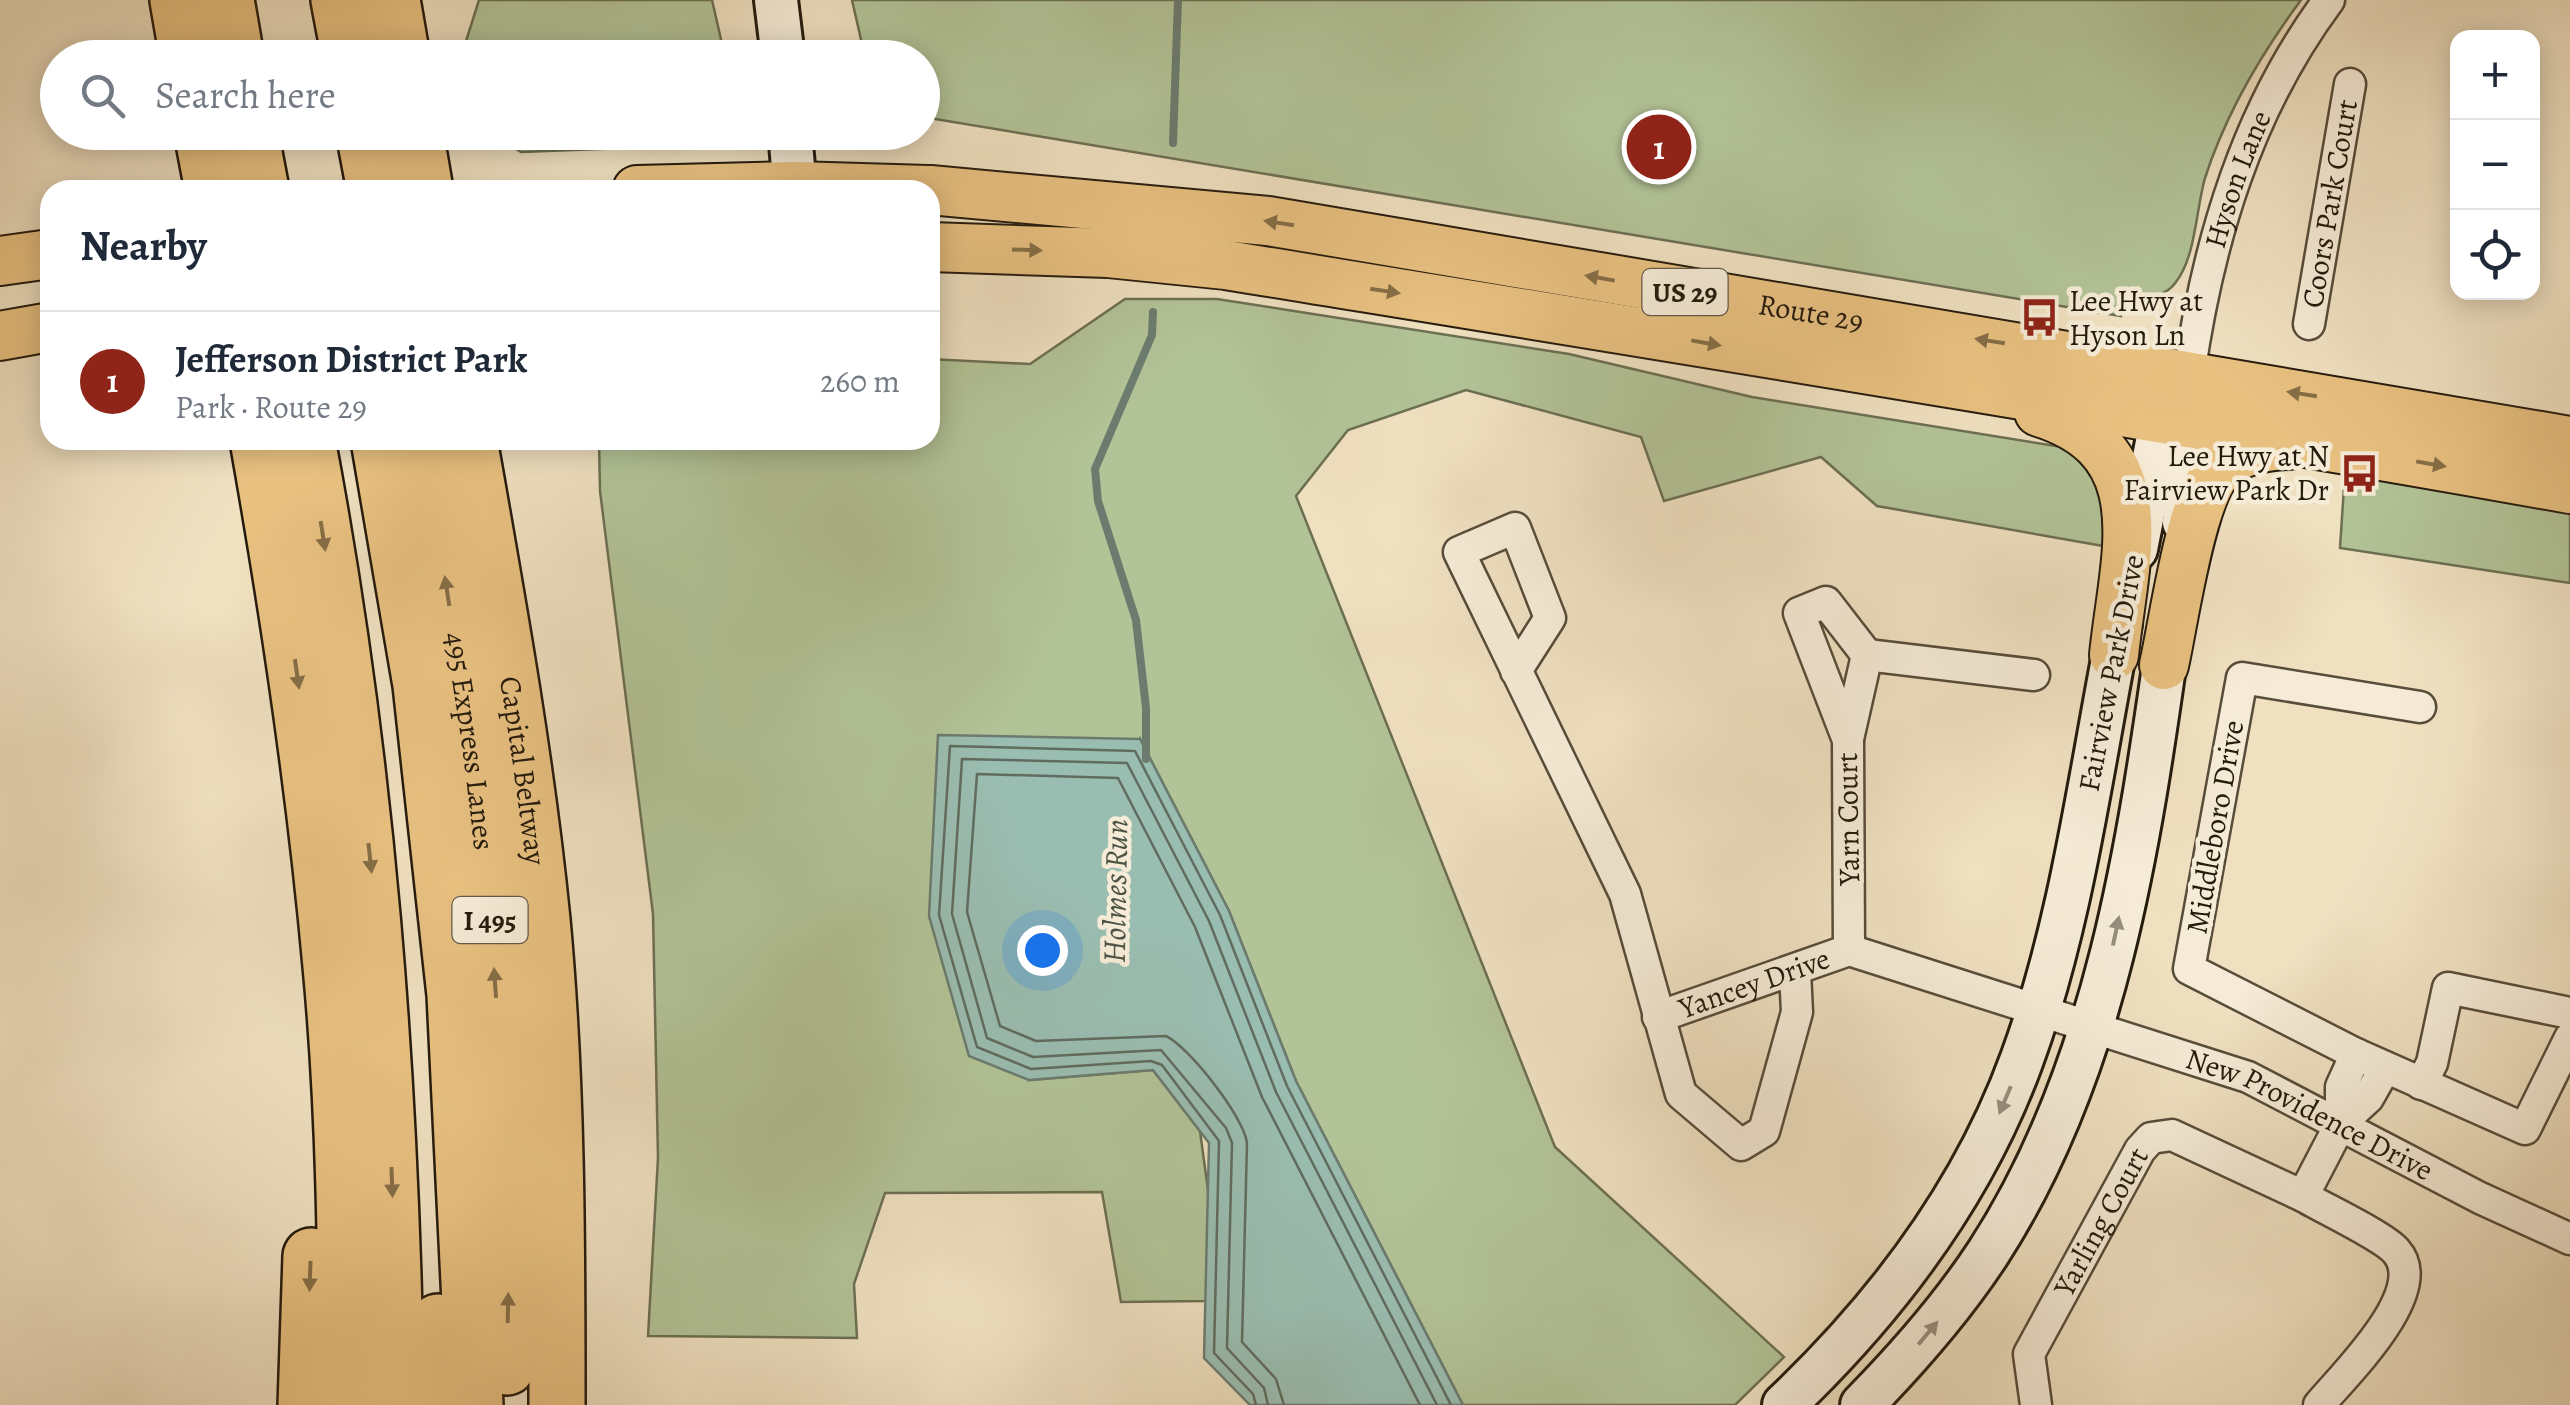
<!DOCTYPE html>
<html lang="en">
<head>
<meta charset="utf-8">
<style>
  :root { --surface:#fff; --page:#f6f6f7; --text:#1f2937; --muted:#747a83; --line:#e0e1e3; --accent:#8f2418 }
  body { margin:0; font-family:Alegreya,serif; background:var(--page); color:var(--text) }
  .controls { position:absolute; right:30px; top:30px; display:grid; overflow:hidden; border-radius:20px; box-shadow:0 5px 25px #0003 }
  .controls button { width:90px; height:90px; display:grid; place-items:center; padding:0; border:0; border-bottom:2px solid var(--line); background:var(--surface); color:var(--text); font:50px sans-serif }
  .you { position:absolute; left:1042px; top:950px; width:35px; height:35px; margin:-25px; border:8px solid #fff; border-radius:50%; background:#1a73e8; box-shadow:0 0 0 15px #1a73e833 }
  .badge { display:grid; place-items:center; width:65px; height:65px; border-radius:50%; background:var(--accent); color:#fff; font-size:32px; font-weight:700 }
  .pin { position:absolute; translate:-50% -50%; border:5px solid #fff; box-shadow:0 2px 10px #0006 }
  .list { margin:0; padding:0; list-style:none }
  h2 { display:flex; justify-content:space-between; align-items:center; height:130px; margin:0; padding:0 40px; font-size:42px }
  h2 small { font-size:32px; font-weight:400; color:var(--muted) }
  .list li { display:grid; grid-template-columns:65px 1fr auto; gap:30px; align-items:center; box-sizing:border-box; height:140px; padding:0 40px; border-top:2px solid var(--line) }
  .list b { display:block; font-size:38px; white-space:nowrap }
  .list p { margin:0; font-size:32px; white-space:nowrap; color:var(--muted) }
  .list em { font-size:32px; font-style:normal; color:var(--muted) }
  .icon { flex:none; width:55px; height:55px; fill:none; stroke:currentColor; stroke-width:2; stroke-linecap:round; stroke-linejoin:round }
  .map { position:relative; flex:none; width:2570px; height:1405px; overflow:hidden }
  .search { position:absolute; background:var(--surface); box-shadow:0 5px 25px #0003; left:40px; top:40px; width:900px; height:110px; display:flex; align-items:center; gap:25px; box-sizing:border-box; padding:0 35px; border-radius:55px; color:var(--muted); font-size:38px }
  .panel { position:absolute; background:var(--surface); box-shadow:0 5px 25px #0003; left:40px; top:180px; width:900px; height:270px; border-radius:30px }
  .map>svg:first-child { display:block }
  .green { fill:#b2c397; stroke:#6c6f52; stroke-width:2.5 }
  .water { fill:#9abdb1; stroke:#6b7c6f; stroke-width:2.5 }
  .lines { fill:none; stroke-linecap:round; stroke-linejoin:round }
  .shore { stroke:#606c5f; stroke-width:2.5 }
  .stream { stroke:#6b7c6f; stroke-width:8 }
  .minor-casing { stroke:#584c3a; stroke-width:35 }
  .secondary-casing { stroke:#251b0d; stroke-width:48 }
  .primary-casing { stroke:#251b0d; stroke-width:52 }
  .motorway-casing { stroke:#251b0d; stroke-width:60 }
  .minor { stroke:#f5ebd6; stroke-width:30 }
  .secondary { stroke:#f5ebd6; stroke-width:42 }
  .primary { stroke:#e8c080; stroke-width:48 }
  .motorway { stroke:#e8c080; stroke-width:55 }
  .oneway { fill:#866e46 }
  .oneway2 { fill:#978d7c }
  .labels { text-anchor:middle; stroke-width:9; stroke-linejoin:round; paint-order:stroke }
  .shield { fill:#f5ebd6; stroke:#635949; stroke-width:2.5 }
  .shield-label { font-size:28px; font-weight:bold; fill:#251b0d }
  .street-label { font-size:30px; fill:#251b0d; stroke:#f5ebd6 }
  .poi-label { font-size:30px; fill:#251b0d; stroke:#f5ebd6; text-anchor:start }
  .water-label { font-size:32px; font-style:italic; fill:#4e5446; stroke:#f5ebd6 }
</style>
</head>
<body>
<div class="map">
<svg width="2570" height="1405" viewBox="0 0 2570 1405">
  <rect width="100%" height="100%" fill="#efe0c0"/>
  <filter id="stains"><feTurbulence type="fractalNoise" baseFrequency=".002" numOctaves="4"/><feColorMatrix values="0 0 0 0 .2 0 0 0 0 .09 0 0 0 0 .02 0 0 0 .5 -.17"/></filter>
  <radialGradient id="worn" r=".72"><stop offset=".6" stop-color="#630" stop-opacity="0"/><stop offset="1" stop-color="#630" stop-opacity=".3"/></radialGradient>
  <!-- green -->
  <g class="green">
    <path d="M479,0h233l13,57h-264z"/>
    <path d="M852,0h1449c-40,54 -75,113 -96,178 -9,31 -9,78 -29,104 -12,17 -30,15 -49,16l-6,18 -1198,-199 -1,-59 -57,-1z"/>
    <path d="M731,133l1,11 -211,8 -30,-19z"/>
    <path d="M1125,299h92l352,55 183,43 310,50c53,35 44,38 41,99l-226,-40 -56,-49 -157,44 -23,-64 -175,-47 -118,40 -52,66 259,651 229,210 -49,48h-272l-167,-324 -67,-170 -89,-172 -111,341 124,-10 47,61 10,74 45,73 -50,23 -84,1 -19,-110 -217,1 -31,91 3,54 -209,-2 10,-178 -5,-244 -53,-423 -1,-51h331v-81l100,5z"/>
    <path d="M2345,472l225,40v71l-230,-35z"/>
  </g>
  <!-- water -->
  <path class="water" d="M938,735l202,4 89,172 67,170 167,324h-213l-46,-47 5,-215 -56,-73 -124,10 -60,-24 -40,-140z"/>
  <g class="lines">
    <!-- shore -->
    <g class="shore">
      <path d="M1256,1405l-3,-11 -39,-41 5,-212 -57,-76 -11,-4 -120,8 -54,-22 -38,-132 11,-169 185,5 85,164 67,171 164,319"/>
      <path d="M1268,1405l-4,-17 -37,-40 5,-205 -6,-15 -65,-78 -128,7 -46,-19 -35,-124 10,-155 165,4 82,158 67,171 161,313"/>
      <path d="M1284,1405l-8,-26 -34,-37 5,-199c-3,-26 -58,-96 -81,-107l-130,5 -36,-15 -33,-114 10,-138 141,4 77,149 67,170 158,308"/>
    </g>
    <!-- stream -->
    <g class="stream">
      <path d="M1173,143l5,-143"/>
      <path d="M1146,759v-51l-10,-88 -38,-119 -3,-32 57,-134 1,-23"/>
    </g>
    <defs>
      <g id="minor">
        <path id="s1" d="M2309,324l41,-240"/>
        <path id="s2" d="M2189,375c19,-134 58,-265 140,-375"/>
        <path d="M1867,655l167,20"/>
        <path d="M1516,671l34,-53 -35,-90 -56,24 166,342 56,200 60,51 23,-14 33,-119 -2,-40"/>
        <path d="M2420,707l-178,-29 -53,291 167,85 169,75 45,-91"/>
        <path d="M1848,739l19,-84"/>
        <path d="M1849,950l-1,-210 -49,-127 27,-11 41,53"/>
        <path id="s3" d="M1658,1017l191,-67 399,127 232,121 90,41"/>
        <path d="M2356,1054l-15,33v36l27,-25 17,-30"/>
        <path d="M2421,1084l11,-21 16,-75 122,25"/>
        <path id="s4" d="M2036,1405l-7,-51 111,-204 11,-12 21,-3 131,61"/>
        <path d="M2319,1405c25,-30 113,-114 77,-154 -13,-15 -73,-43 -93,-55l38,-73"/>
      </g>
      <g id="secondary">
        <path d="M776,0l7,58"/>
        <path d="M790,132l5,58"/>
        <path d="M2184,522l15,-99 -7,-33"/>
        <path d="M2136,549l26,-132 16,-25"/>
        <path d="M1784,1405c103,-98 189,-211 238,-346 51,-139 69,-291 98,-436"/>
        <path d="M1862,1405c46,-47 90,-97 126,-152 119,-183 151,-408 181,-621"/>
      </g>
      <g id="primary">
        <path d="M637,190l158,-4 133,4"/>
        <path id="s5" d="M930,190l338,31 1302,220"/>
        <path d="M930,247l178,6 118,12c449,73 897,145 1344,224"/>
        <path d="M0,261l50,-7"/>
        <path d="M0,336l50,-9"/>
        <path d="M2039,412c123,38 85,144 75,243"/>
        <path d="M2164,665c10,-43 27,-175 59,-200 18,-15 42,-19 66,-20"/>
      </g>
      <g id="motorway">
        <path d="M178,0l10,58"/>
        <path d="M226,0l10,58"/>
        <path d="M339,0l11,58"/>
        <path d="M392,0l10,58"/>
        <path d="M202,132l11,58"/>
        <path d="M250,132l11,58"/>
        <path d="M364,132l11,58"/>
        <path d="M415,132l10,58"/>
        <path d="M258,440c31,174 57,349 73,526 14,146 15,292 16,439"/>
        <path d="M307,440c61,323 84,637 89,965"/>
        <path d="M379,440l42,245 34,310 20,410"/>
        <path id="s6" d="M421,440c20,117 43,234 57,352 23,190 31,383 29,575"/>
        <path id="s7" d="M469,440c28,159 57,319 73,480 15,160 15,324 15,485"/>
        <path d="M306,1405l5,-149"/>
        <path d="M436,1405l2,-83"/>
      </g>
    </defs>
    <!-- minor casing -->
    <use href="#minor" class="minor-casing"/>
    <!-- secondary casing -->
    <use href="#secondary" class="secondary-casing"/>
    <!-- primary casing -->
    <use href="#primary" class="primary-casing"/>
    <!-- motorway casing -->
    <use href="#motorway" class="motorway-casing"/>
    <!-- minor -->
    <use href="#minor" class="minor"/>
    <!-- secondary -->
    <use href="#secondary" class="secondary"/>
    <!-- primary -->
    <use href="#primary" class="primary"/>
    <!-- motorway -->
    <use href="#motorway" class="motorway"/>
  </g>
  <!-- one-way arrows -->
  <defs><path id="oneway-solid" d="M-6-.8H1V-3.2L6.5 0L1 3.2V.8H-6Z" transform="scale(2.5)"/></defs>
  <g class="oneway">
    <use href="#oneway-solid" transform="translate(1279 223) rotate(-171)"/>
    <use href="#oneway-solid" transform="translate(1027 250) rotate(2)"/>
    <use href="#oneway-solid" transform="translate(1600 278) rotate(-170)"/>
    <use href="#oneway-solid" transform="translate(1385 291) rotate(9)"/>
    <use href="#oneway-solid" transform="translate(1990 341) rotate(-171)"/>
    <use href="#oneway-solid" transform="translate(1706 343) rotate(10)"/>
    <use href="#oneway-solid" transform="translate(2302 394) rotate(-171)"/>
    <use href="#oneway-solid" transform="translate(2431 464) rotate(10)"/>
    <use href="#oneway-solid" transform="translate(323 536) rotate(81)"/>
    <use href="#oneway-solid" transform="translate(447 591) rotate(-99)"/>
    <use href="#oneway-solid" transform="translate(297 674) rotate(82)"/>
    <use href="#oneway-solid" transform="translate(370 858) rotate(84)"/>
    <use href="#oneway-solid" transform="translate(495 983) rotate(-94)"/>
    <use href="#oneway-solid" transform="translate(392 1182) rotate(88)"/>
    <use href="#oneway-solid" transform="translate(310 1276) rotate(92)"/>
    <use href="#oneway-solid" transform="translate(508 1308) rotate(-89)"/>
  </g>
  <g class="oneway2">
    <use href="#oneway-solid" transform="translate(2116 931) rotate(-78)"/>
    <use href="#oneway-solid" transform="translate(2005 1100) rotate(113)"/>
    <use href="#oneway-solid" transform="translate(1928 1333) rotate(-50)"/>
  </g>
  <!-- icons -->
  <defs>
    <symbol id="bus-bare" viewBox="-9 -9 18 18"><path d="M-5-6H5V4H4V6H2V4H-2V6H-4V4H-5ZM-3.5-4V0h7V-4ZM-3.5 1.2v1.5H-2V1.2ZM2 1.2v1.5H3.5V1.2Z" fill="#8f2418" stroke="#f5ebd6" stroke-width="2.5" paint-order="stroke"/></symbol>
  </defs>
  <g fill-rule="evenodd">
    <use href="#bus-bare" x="2012" y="290" width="55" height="55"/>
    <use href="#bus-bare" x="2332" y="446" width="55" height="55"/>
  </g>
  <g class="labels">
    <!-- shield labels -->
    <g class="shield">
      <rect x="1642.5" y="269" width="85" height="46" rx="8"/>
      <rect x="452.5" y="897" width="75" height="46" rx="8"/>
    </g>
    <g class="shield-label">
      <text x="1685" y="302">US 29</text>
      <text x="490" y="930">I 495</text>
    </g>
    <!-- street labels -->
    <g class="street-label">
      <text dy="10" stroke="none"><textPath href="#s2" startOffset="202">Hyson Lane</textPath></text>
      <text dy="10" stroke="none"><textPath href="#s1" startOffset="122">Coors Park Court</textPath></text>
      <text dy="10" stroke="none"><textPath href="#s5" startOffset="890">Route 29</textPath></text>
      <text transform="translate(2111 673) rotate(-79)" y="10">Fairview Park Drive</text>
      <text dy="10" stroke="none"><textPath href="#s6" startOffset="305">495 Express Lanes</textPath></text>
      <text dy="10" stroke="none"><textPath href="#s7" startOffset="335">Capital Beltway</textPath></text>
      <text transform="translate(1848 819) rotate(-91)" y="10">Yarn Court</text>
      <text transform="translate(2215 827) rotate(-80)" y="10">Middleboro Drive</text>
      <text dy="10" stroke="none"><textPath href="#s3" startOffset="102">Yancey Drive</textPath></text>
      <text dy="10" stroke="none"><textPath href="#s3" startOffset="692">New Providence Drive</textPath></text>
      <text dy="10" stroke="none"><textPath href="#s4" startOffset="202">Yarling Court</textPath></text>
    </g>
    <!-- poi labels -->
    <g class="poi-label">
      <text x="2069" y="311">Lee Hwy at<tspan x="2069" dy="34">Hyson Ln</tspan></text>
      <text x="2329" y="466" text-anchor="end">Lee Hwy at N<tspan x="2329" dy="34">Fairview Park Dr</tspan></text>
    </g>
    <!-- water labels -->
    <g class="water-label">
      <text transform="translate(1115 891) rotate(-89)" y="11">Holmes Run</text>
    </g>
  </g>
  <rect width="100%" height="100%" filter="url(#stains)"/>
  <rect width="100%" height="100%" fill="url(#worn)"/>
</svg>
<div class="controls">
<button>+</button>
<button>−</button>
<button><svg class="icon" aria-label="locate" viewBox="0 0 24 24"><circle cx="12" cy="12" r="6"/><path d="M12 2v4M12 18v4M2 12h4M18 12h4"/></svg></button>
</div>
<div class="you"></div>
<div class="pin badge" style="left:1659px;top:147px">1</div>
<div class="search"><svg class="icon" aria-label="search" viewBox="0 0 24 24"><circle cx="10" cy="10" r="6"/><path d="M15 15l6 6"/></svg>Search here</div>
<section class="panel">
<h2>Nearby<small></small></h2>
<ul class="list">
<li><span class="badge">1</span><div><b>Jefferson District Park</b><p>Park · Route 29</p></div><em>260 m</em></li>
</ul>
</section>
</div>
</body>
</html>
